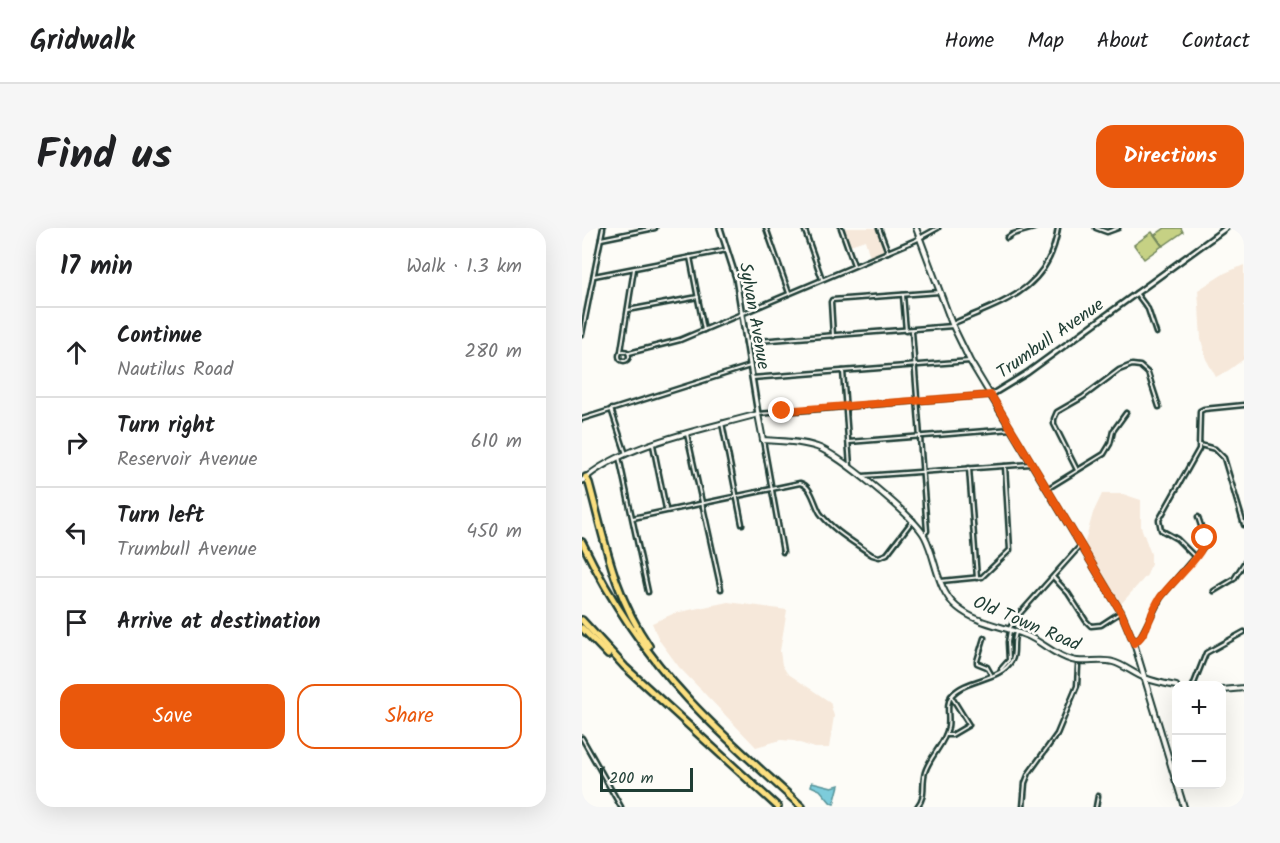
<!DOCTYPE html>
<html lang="en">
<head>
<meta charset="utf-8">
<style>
  :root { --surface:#fff; --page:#f6f6f6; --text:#202124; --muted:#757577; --line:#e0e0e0; --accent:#ea580c }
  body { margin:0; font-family:Kalam,sans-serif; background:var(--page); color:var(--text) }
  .controls { position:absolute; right:18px; bottom:18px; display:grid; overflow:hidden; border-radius:12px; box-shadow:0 6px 24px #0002 }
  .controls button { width:54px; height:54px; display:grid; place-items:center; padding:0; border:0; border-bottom:2px solid var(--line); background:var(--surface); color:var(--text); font:30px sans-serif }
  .scale { position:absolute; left:18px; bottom:15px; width:93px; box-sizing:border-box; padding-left:6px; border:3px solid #1f3d34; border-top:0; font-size:16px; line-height:21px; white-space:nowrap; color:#1f3d34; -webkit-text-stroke:4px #fdfcf7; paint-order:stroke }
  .stop { position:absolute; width:18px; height:18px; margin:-14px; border:4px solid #ea580c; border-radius:50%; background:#fff }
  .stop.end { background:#ea580c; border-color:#fff; box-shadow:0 2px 6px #0008 }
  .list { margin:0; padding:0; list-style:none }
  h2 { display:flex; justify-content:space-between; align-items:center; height:78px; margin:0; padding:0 24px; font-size:26px }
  h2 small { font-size:20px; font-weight:400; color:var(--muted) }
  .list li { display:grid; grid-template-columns:39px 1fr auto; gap:18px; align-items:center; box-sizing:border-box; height:90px; padding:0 24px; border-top:2px solid var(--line) }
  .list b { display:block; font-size:22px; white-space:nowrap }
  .list p { margin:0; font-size:20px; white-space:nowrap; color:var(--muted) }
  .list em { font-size:20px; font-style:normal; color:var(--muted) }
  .actions { display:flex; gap:12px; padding:18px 24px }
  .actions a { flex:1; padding:14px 0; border:2px solid var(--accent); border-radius:18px; text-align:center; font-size:21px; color:var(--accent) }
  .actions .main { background:var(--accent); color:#fff }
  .icon { flex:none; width:33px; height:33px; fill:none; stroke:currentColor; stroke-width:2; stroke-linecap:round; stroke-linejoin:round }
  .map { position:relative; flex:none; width:662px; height:579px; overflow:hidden; border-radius:18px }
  header { display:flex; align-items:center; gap:36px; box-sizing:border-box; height:84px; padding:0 30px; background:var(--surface); border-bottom:2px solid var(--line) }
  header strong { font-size:28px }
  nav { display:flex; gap:33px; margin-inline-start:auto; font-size:21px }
  .intro { display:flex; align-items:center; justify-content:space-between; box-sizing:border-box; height:144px; padding:0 36px }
  h1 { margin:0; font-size:42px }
  .button { padding:15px 27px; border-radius:18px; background:var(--accent); color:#fff; font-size:21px; font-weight:700 }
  main { display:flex; gap:36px; padding:0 36px }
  aside { flex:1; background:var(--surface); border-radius:18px; box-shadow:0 6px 24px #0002 }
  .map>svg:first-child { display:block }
  .built { fill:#f6e8da }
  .green { fill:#c6d184; stroke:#72875c; stroke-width:1.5 }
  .water { fill:#7dccdb; stroke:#579398; stroke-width:1.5 }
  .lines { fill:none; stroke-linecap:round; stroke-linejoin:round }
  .minor-casing { stroke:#1f3d34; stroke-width:7 }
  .tertiary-casing { stroke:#1f3d34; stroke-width:8 }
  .secondary-casing { stroke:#1f3d34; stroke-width:8 }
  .motorway-casing { stroke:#1f3d34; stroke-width:10 }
  .minor { stroke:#fdfcf7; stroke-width:2 }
  .tertiary { stroke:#fdfcf7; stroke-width:3 }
  .secondary { stroke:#fdfcf7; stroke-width:4 }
  .motorway { stroke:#fce080; stroke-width:5 }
  .route { stroke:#ea580c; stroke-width:8 }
  .labels { text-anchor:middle; stroke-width:5; stroke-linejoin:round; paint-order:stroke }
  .street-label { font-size:18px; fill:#1f3d34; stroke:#fdfcf7 }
</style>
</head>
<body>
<header>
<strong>Gridwalk</strong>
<nav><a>Home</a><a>Map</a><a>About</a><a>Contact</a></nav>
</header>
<div class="intro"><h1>Find us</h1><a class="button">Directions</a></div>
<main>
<aside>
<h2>17 min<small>Walk · 1.3 km</small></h2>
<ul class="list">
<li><svg class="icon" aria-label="ahead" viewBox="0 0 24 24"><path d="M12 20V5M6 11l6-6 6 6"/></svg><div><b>Continue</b><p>Nautilus Road</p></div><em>280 m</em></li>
<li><svg class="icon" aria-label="right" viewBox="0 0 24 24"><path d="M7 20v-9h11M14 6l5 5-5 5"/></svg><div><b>Turn right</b><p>Reservoir Avenue</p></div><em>610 m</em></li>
<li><svg class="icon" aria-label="left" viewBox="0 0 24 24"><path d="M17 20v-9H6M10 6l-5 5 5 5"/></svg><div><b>Turn left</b><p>Trumbull Avenue</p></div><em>450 m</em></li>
<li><svg class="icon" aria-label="arrive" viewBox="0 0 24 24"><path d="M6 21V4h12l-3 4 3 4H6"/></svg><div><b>Arrive at destination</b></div></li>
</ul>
<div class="actions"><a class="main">Save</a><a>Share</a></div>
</aside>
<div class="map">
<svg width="662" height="579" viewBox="0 0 662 579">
  <rect width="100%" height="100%" fill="#fdfcf7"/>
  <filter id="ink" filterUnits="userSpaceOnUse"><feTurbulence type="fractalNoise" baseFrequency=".0167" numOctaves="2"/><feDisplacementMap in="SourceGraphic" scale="12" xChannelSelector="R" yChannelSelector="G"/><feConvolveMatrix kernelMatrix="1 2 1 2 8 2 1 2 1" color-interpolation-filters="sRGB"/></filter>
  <g filter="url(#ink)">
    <!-- built -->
    <g class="built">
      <path d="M262,0h33l7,23 -14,6 -5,-17 -15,5z"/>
      <path d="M662,37v94l-15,11 -13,7 -10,-18 -5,-20 -3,-49 27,-17z"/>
      <path d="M520,266h21l18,6v27l10,27v10l-4,11 -27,30 -36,-60 9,-32z"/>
      <path d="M146,374l59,8 -7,41 2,14 5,8 43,29 4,14 -5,32h-14l-21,-7 -13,-1 -25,7 -77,-80 -20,-27 -7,-17 23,-10z"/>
    </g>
    <!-- green -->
    <g class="green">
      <path d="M583,0h16l2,4 -20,14 -8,-11z"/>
      <path d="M570,4l10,14 -18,13 -10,-14z"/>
    </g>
    <!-- water -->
    <path class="water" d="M230,554l20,5 7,-2 -5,19 -3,-1 -11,-13 -9,-4z"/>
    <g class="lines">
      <defs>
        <g id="minor">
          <path d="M184,0l23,65"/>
          <path d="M222,0l18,51"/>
          <path d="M259,0l13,37"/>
          <path d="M297,0l9,24"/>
          <path d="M514,0l11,4 11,-4"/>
          <path d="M425,10l6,-4 21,-6"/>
          <path d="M19,11l54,-11"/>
          <path d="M108,29l14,73"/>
          <path d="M12,48l133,-26"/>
          <path d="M554,65l12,16 8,24"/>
          <path d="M321,67l3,36"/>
          <path d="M46,82l70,-13"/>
          <path d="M370,96c50,-22 97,-33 106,-96"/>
          <path d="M330,103l15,200 -3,3"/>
          <path d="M0,106l21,-106"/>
          <path d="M251,108l-2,-34 1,-2 107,-8"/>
          <path d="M164,114l207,-16"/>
          <circle cx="42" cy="128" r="5"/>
          <path d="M39,123l13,-82"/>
          <path d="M47,125l51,-13 236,-100 22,-12"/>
          <path d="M261,143l7,95"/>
          <path d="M170,150l218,-17"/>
          <path d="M29,181l15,45"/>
          <path d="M176,186l233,-19"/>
          <path d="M0,191l168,-53"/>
          <path d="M140,195l20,101"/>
          <path d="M105,206l34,155"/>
          <path d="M181,212l20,112"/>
          <path d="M267,214l162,-13"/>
          <path d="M71,217l13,64"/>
          <path d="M618,217l15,4 9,9 20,67"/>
          <path d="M37,229l29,135"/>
          <path d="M387,240l8,110"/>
          <path d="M495,242l-23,-46v-5l3,-7 26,-15 36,-27 13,-5 8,1 8,7 11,34"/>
          <path d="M281,248l168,-12"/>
          <path d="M465,261l57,-35 6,-10 3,-13 13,-18"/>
          <path d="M51,290l167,-35c12,3 14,20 20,30 12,17 35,30 52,42l7,2 8,-3 26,-34"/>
          <path d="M613,329l-18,-18 -16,-9 -2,-10 40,-71 1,-38 4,-2 40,-4"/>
          <path d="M471,349l15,16 18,28 5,5 10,-1 20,-13"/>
          <path d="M359,353l41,-4 28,-27 -5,-84"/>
          <path d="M632,363l20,-12 10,-16"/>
          <path d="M427,402l6,-11 66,-74"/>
          <path d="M402,410l-7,23v2l10,4 4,7"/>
          <path d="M552,415l7,-7 20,-39 43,-51v-11l-6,-18"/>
          <path d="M419,441l8,-9 -1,-18 2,-11"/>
          <path d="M611,458l13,-33 38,-21"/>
          <path d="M364,507h6l17,-10 -18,-29"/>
          <path d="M0,510l39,69"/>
          <path d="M335,579c10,-12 4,-21 8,-35 5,-16 20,-28 23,-45 2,-11 -3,-23 4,-32 15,-17 49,-14 60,-35 4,-8 0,-18 4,-27"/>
          <path d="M441,579l2,-24 4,-10 28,-39 20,-48 1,-20"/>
          <path d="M514,579l2,-11"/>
        </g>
        <g id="tertiary">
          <path d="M138,0l16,50 22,136"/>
          <path d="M409,167l36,-22 199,-145"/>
        </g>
        <g id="secondary">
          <path d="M334,0l36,96 18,37 151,251 13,31 42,139"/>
          <path d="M0,253c40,-37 124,-52 176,-67l5,26c17,1 37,1 54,7 21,7 98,70 108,90 11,21 12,54 32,70 20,17 47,19 71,29 15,7 28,20 44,24 13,4 28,-2 41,2 11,3 21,12 32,16 10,4 21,6 31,8"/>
          <path d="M640,462l22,-2"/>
          <path d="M595,556l7,23"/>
        </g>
        <g id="motorway">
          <path d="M4,249l3,6c16,59 25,112 60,163"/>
          <path d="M0,314c28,58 63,111 107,158 35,38 75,72 113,107"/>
          <path d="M0,392l43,47 153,140"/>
          <path d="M0,400l26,27"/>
        </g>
      </defs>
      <!-- minor casing -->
      <use href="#minor" class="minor-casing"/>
      <!-- tertiary casing -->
      <use href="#tertiary" class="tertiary-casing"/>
      <!-- secondary casing -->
      <use href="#secondary" class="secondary-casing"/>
      <!-- motorway casing -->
      <use href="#motorway" class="motorway-casing"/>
      <!-- minor -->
      <use href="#minor" class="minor"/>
      <!-- tertiary -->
      <use href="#tertiary" class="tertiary"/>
      <!-- secondary -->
      <use href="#secondary" class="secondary"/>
      <!-- motorway -->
      <use href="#motorway" class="motorway"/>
    </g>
  </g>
  <g class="lines" filter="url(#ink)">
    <!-- route -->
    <path class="route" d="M200,183l209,-16 130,217 13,31c14,-9 16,-31 26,-45 10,-15 45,-43 45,-60"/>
  </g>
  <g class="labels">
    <!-- street labels -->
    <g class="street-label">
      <text transform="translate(173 88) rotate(80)" y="6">Sylvan Avenue</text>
      <text transform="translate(468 110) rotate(-35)" y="6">Trumbull Avenue</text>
      <text transform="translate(445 395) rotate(23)" y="6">Old Town Road</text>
    </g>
  </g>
</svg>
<div class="controls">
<button>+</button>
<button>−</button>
</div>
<div class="scale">200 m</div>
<div class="stop" style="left:623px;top:310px"></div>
<div class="stop end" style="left:200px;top:183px"></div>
</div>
</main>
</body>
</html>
